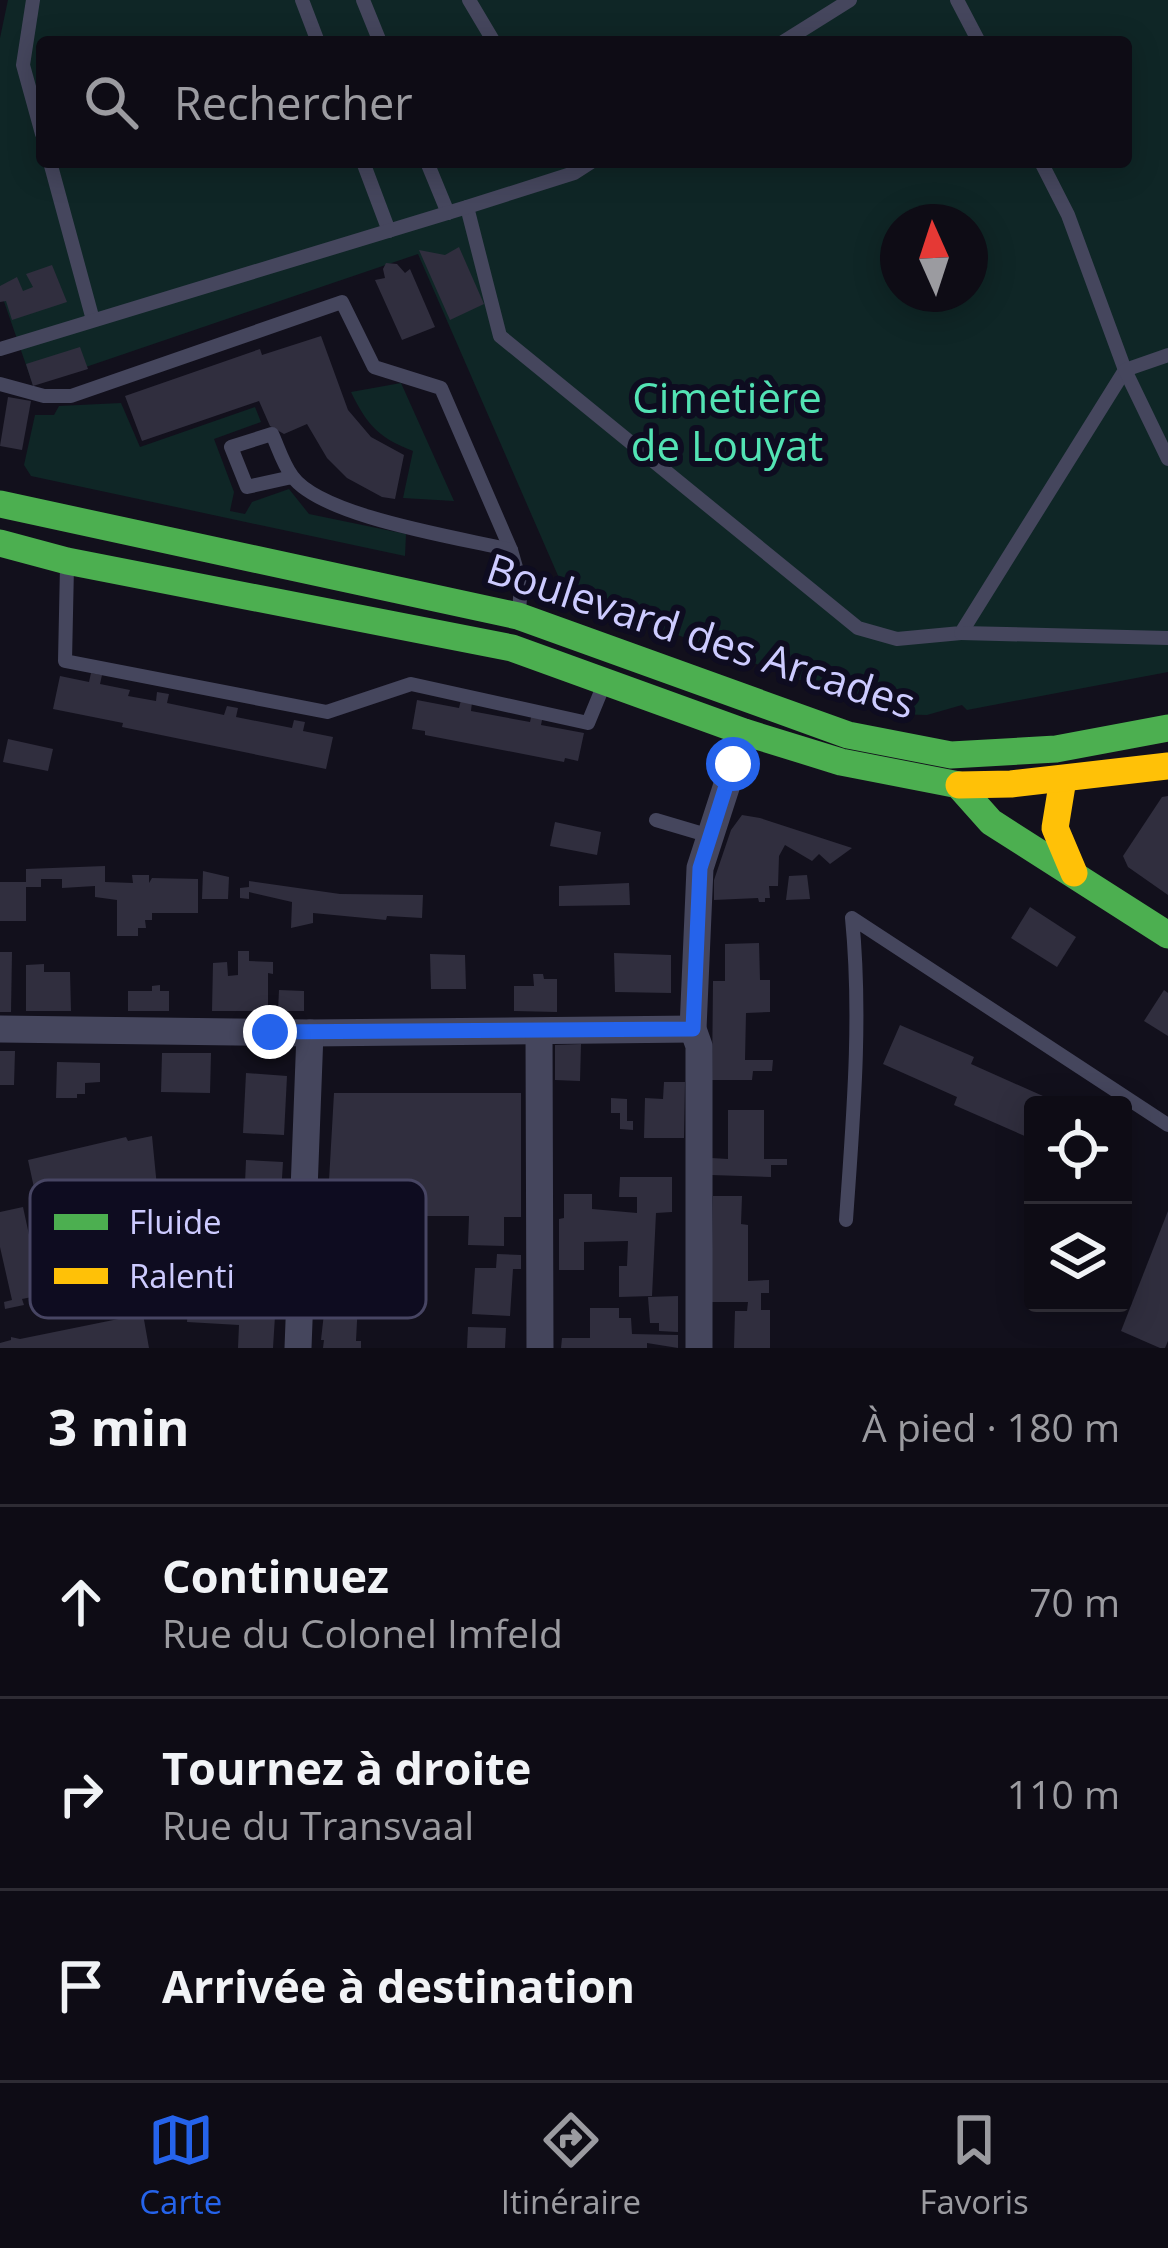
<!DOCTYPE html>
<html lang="fr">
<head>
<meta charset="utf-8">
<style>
  :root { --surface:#0e0c15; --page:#1c1a22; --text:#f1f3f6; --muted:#9b9ba0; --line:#2e2c34; --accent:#2563eb }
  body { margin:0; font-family:"Open Sans",sans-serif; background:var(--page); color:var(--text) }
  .controls { position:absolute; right:36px; bottom:36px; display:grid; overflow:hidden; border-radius:12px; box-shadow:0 6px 30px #0003 }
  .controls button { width:108px; height:108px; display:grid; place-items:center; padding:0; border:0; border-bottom:3px solid var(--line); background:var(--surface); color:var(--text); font:60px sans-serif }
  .compass { position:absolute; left:880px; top:204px; width:108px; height:108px; border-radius:50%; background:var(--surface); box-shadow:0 6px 30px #0003; rotate:357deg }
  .stop { position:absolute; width:36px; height:36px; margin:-27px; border:9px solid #2563eb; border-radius:50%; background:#fff }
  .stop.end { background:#2563eb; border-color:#fff; box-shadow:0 3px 12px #0008 }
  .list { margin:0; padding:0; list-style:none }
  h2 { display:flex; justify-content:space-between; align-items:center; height:156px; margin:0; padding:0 48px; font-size:51px }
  h2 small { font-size:39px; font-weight:400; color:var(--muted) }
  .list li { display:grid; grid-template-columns:78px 1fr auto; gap:36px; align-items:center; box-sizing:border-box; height:192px; padding:0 48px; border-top:3px solid var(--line) }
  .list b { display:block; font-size:45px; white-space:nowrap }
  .list p { margin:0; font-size:39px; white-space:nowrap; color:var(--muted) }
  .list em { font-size:39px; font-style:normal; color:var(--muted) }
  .icon { flex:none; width:66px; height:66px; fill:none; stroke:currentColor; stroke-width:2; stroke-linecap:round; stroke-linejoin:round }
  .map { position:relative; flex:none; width:1168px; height:1348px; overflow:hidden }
  .search { position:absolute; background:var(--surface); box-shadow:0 6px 30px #0003; left:36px; right:36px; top:36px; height:132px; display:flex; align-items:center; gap:30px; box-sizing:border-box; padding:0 42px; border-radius:12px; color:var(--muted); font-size:45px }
  .sheet { height:732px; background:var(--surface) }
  nav { display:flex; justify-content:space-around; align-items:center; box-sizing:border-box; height:168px; border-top:3px solid var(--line); background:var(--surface); font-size:33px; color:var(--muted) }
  nav a { display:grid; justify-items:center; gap:6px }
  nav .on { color:var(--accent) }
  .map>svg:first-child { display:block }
  .green { fill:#0f2626; fill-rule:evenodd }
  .building { fill:#302e3e }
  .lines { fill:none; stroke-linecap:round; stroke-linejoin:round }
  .lane { stroke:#45465d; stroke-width:14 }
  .street { stroke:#45465d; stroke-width:27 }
  .fast { stroke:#4caf50; stroke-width:27 }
  .slow { stroke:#ffc107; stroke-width:27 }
  .route { stroke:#2563eb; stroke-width:15 }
  .labels { text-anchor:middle; stroke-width:12; stroke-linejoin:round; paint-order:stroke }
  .park-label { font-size:42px; fill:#53e3b4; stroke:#0e0c20 }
  .street-label { font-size:42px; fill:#cdcbff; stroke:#0e0c20 }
  .key { fill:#0e0c20; stroke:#474563; stroke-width:3 }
  .key-label { font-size:33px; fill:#cdcbff }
</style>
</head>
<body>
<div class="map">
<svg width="1168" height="1348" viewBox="0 0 1168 1348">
  <rect width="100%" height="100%" fill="#12101c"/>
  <!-- green -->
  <g class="green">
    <path d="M8,0h1160v672l-201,38 -5,-5 -35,10 -34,-1 -327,-120 -148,-340 -385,131 -33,-95v-252zM42,42h1084v120h-1084zM898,222h72v72h-72z"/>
    <path d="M401,383l53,118 -51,-3 10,-47c-34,-13 -46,-26 -62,-59z"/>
    <path d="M121,403l19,44 115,-40 6,15 -47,17 20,53 -4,19 15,3 7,-12 37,-13 20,25 97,20 -1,22 -374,-80 -7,-11 11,-50h19l5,-9z"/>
  </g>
  <!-- building -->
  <g class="building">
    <path d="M459,247l25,57 -34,16 -31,-70 26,5z"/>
    <path d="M386,263l11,1 8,9 5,-4 25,58 -33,13 -27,-60 10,-2 -2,-9z"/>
    <path d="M52,265l15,37 -55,18 -6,-19 -6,1v-16l17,-9 6,14 10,-4 -7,-13z"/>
    <path d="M321,336l27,74 23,27 33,18 -9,44 -13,-2 -35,-19 -20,-20 -20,-34 -23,10 -14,-8 -11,-25 -117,40 -17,-45 135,-47 2,6z"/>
    <path d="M80,347l8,22 -55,17 -7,-22z"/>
    <path d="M8,397l23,4 -9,49 -22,-4z"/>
    <path d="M91,673l11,2 -2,9 30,6 -2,6 28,5 1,-9 12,2 -2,9 57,12 3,-9 11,2 -2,9 56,11 2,-8 11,2 -2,9 30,6 -7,32 -204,-42 1,-4 -70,-14 7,-33 29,6z"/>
    <path d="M417,700l42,8 2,-8 11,2 -1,9 59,11 2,-9 11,2 -2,10 43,8 -6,28 -13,-3 -1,4 -139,-27v-4l-13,-2z"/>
    <path d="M8,739l45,10 -5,22 -45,-9z"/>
    <path d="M1168,796v99l-40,-28 -5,-11 39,-59z"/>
    <path d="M742,815l18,3 92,30 -22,16 -11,-10 -7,7 -27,-16 -6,11 -1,30h-9l1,12h-5v4h-6l-1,-4 -44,2v-20l17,-50z"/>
    <path d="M555,822l46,10 -4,23 -47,-9z"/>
    <path d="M105,866v16l28,1 -1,-8h17v8l3,-5 46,1v34h-46v7h-7l1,8h-8v8h-21v-36l-22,-3v-11l-33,2v-9h-21v8h-15v34h-26v-39h26v-13z"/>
    <path d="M203,871l26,6 -1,22h-26z"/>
    <path d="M807,875l3,24 -24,1 3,-24z"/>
    <path d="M249,881l91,13 83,1 -1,23 -35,-2 -1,4 -73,-7v10l-22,5 1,-26 -43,-10v7l-9,-1v-10l9,-1z"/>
    <path d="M629,883l1,22 -71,1v-20z"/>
    <path d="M1030,907l46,30 -19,30 -46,-29z"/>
    <path d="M759,943l1,37h10v32l-24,1 -1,47h28l-1,11h-19l-1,9h-40l1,-99h12v-37z"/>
    <path d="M238,951h11v10l24,1v12l-5,-1v38h-56l1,-48 14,-1 1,14 10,-1z"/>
    <path d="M0,952h12l-1,60h-11z"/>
    <path d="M614,953l57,2v38l-56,-1z"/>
    <path d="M430,954l35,1 1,34h-35z"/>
    <path d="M44,964v8h26l1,39h-45v-46z"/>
    <path d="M533,974h10l1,5h13v33l-43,-1v-25h20z"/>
    <path d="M160,985v6h9v20h-41v-20h24v-5z"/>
    <path d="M279,990l25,1v20h-26z"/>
    <path d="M1164,990l4,3v43l-24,-15z"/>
    <path d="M900,1025l74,32 -3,7 72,32 -4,9h-6v42l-9,-4 3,-6 -73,-32 3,-8 -74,-33z"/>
    <path d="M581,1044l-1,37 -25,-1v-35z"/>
    <path d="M0,1051h15l-1,34h-14z"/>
    <path d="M162,1053h49l-1,40 -49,-1z"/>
    <path d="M57,1062l43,1v19l-15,1v11h-8v4h-21z"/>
    <path d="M246,1073l41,3 -3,59 -41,-2z"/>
    <path d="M664,1082h21l-1,56h-40l1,-40 18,1z"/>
    <path d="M334,1093h187v124h-17v29l-36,-1 1,-29h-42l-1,8 -6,-1v-7l-55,-1 1,88 -8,-1 -2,39h5v7h-38l1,-8h-3l6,-54h-4z"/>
    <path d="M611,1098l16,1v22h6v9l-13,-1v-16h-9z"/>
    <path d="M728,1110h36v49h23v6h-16v12l-60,-2v-17l17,1z"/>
    <path d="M152,1136l5,51 -18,4 1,6 -99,23 -13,-60 98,-23 2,4z"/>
    <path d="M246,1160l37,2 -3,48 -36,-3z"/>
    <path d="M620,1177h52v35l-16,1 -4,83 -33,1v-31h8l1,-25 -44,1v28h-25v-51l5,-1v-24h28v15l45,4v-16h-18z"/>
    <path d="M713,1196h29l-1,28 7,1v56l21,-1v13h-8v17h9v38h-36l1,-37h12l1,-9h-37z"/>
    <path d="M23,1207l19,88 -20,4 2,6 -19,4 -1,-7 8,-2 -12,-53v-35z"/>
    <path d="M1168,1211v130l-3,7h-5l-39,-17z"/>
    <path d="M497,1254l24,1v14h-8l-3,47 -38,-2 3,-46h21z"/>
    <path d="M189,1295l87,5 -3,48h-35l1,-23 -52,-3z"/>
    <path d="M678,1296v36l-19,-1v-8h-9l-2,-26z"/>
    <path d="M590,1308h29v10h12l1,16 46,1v13l-31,-5v5h-86l1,-10h28z"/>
    <path d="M143,1314l6,34h-149v-5l11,-3v-3l9,2z"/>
    <path d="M468,1327l38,1 -1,20h-38z"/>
  </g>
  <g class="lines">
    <!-- lane -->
    <g class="lane">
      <path d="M33,0l-10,65 19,69"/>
      <path d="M302,0l16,42"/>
      <path d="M363,0l17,42"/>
      <path d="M469,0l25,42"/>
      <path d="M957,0l22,42"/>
      <path d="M783,42l67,-42"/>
      <path d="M50,162l43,158"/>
      <path d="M363,162l26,69"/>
      <path d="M427,162l21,51"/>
      <path d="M467,207l33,129 358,292 39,11 64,-6 164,-263 -57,-155 -27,-53"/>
      <path d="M0,349l467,-142 107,-34 17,-11"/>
      <path d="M1168,355l-43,15 43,89"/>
      <path d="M0,384l44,12h27l271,-94 32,65 67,21 70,162 10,35 -2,26"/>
      <path d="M292,477l-45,10 -16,-40 41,-13c6,13 11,30 20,42 29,41 169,62 219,74"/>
      <path d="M67,566l-2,95 262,51 84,-28 177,39 14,-34"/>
      <path d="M961,633l207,5"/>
      <path d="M656,820l54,16"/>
      <path d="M846,1220c7,-101 16,-201 6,-302l316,207"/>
    </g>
    <!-- street -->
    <g class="street">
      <path d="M0,1029l310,4 383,-4"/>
      <path d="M539,1033l1,315"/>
      <path d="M298,1348l12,-315"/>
      <path d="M699,1348v-302l-6,-17 7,-161 44,-136"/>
    </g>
    <!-- fast -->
    <g class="fast">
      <path d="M0,504l518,112 330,119 103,20 105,-6 112,-21"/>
      <path d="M0,543l67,18 445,87 232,84 97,30 118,23"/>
      <path d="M958,785l33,37 177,113"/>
    </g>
    <!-- slow -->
    <g class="slow">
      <path d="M1063,779l-8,49 19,45"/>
      <path d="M959,785l52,-1 157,-18"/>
    </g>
  </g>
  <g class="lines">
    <!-- route -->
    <path class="route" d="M270,1032l423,-3 7,-161 33,-104"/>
  </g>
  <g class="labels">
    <!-- park labels -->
    <g class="park-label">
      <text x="727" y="413">Cimetière<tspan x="727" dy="48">de Louyat</tspan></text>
    </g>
    <!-- street labels -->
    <g class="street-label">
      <text transform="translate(701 636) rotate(18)" y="15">Boulevard des Arcades</text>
    </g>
  </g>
  <!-- legend -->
  <rect x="30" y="1180" width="396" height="138" rx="18" class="key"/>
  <rect x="54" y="1214" width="54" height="16" fill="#4caf50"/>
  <rect x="54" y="1268" width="54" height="16" fill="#ffc107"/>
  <g class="key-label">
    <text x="129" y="1234">Fluide</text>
    <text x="129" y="1288">Ralenti</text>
  </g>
</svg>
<div class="controls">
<button><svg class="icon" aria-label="locate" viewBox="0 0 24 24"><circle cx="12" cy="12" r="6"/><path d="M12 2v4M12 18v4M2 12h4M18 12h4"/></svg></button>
<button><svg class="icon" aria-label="layers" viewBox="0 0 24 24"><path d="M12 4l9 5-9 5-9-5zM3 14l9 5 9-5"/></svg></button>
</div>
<svg class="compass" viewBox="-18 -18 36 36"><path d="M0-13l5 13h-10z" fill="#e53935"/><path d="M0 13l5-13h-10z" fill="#9b9ba0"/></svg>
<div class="stop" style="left:733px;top:764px"></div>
<div class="stop end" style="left:270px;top:1032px"></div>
<div class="search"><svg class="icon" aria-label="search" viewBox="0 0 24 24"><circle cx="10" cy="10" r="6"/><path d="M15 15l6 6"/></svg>Rechercher</div>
</div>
<section class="sheet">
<h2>3 min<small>À pied · 180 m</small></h2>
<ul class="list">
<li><svg class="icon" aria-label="ahead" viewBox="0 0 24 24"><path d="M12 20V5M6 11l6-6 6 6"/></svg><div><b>Continuez</b><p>Rue du Colonel Imfeld</p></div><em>70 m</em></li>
<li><svg class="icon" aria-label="right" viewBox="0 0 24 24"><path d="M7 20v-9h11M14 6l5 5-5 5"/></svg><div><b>Tournez à droite</b><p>Rue du Transvaal</p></div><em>110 m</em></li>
<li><svg class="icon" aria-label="arrive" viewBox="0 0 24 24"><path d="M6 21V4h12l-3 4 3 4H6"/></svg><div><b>Arrivée à destination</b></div></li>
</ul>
</section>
<nav>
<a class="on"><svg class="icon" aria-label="map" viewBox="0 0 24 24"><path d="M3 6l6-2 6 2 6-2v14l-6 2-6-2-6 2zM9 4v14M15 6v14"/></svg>Carte</a>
<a><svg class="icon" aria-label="directions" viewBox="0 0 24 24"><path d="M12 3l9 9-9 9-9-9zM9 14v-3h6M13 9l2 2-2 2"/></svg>Itinéraire</a>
<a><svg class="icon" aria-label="saved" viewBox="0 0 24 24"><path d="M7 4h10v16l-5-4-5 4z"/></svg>Favoris</a>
</nav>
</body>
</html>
